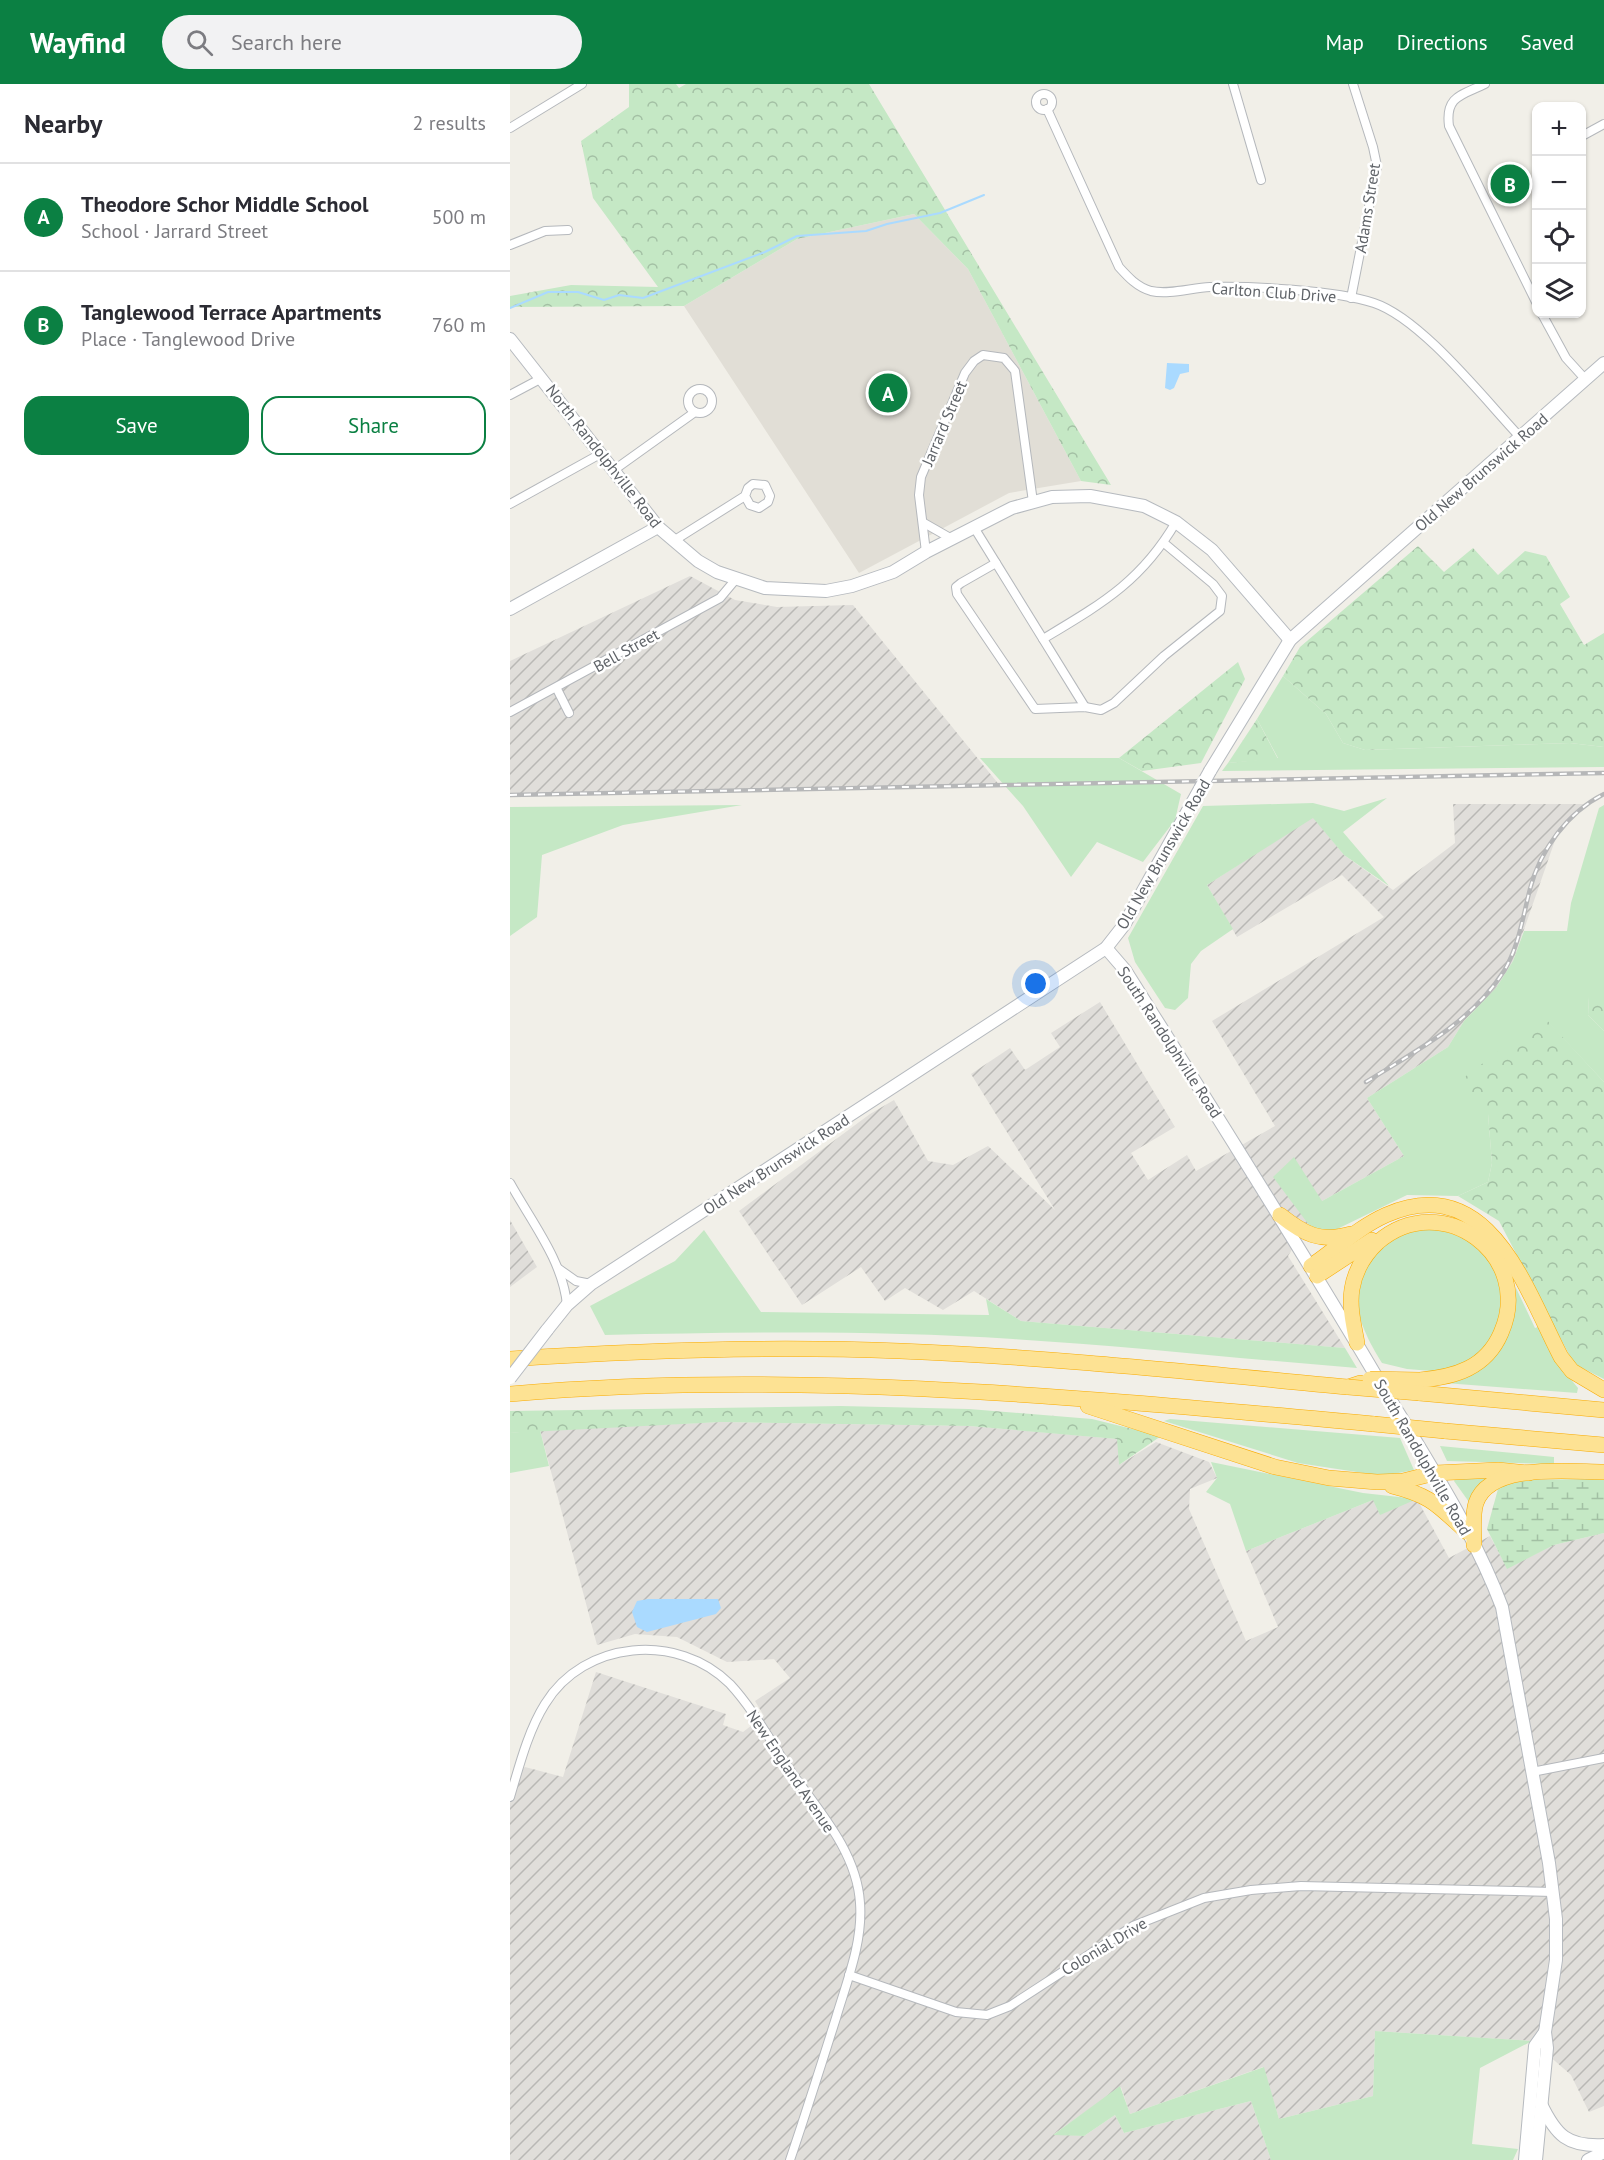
<!DOCTYPE html>
<html lang="en">
<head>
<meta charset="utf-8">
<style>
  :root { --surface:#fff; --page:#f2f2f3; --text:#2b2b33; --muted:#7c7c81; --line:#e1e1e2; --accent:#0b8043 }
  body { margin:0; font-family:"PT Sans",sans-serif; background:var(--page); color:var(--text) }
  .controls { position:absolute; right:18px; top:18px; display:grid; overflow:hidden; border-radius:12px; box-shadow:0 2px 4px #0004 }
  .controls button { width:54px; height:54px; display:grid; place-items:center; padding:0; border:0; border-bottom:2px solid var(--line); background:var(--surface); color:var(--text); font:30px sans-serif }
  .you { position:absolute; left:526px; top:900px; width:21px; height:21px; margin:-15px; border:4px solid #fff; border-radius:50%; background:#1a73e8; box-shadow:0 0 0 9px #1a73e833 }
  .badge { display:grid; place-items:center; width:39px; height:39px; border-radius:50%; background:var(--accent); color:#fff; font-size:20px; font-weight:700 }
  .pin { position:absolute; translate:-50% -50%; border:3px solid #fff; box-shadow:0 2px 6px #0006 }
  .list { margin:0; padding:0; list-style:none }
  h2 { display:flex; justify-content:space-between; align-items:center; height:78px; margin:0; padding:0 24px; font-size:26px }
  h2 small { font-size:20px; font-weight:400; color:var(--muted) }
  .list li { display:grid; grid-template-columns:39px 1fr auto; gap:18px; align-items:center; box-sizing:border-box; height:108px; padding:0 24px; border-top:2px solid var(--line) }
  .list b { display:block; font-size:22px; white-space:nowrap }
  .list p { margin:0; font-size:20px; white-space:nowrap; color:var(--muted) }
  .list em { font-size:20px; font-style:normal; color:var(--muted) }
  .actions { display:flex; gap:12px; padding:18px 24px }
  .actions a { flex:1; padding:14px 0; border:2px solid var(--accent); border-radius:18px; text-align:center; font-size:21px; color:var(--accent) }
  .actions .main { background:var(--accent); color:#fff }
  .icon { flex:none; width:33px; height:33px; fill:none; stroke:currentColor; stroke-width:2; stroke-linecap:round; stroke-linejoin:round }
  .map { position:relative; flex:none; width:1094px; height:2076px; overflow:hidden }
  header { display:flex; align-items:center; gap:36px; box-sizing:border-box; height:84px; padding:0 30px; background:var(--accent); color:#fff }
  header strong { font-size:28px }
  nav { display:flex; gap:33px; margin-inline-start:auto; font-size:21px }
  .search { width:420px; height:54px; background:var(--page); display:flex; align-items:center; gap:15px; box-sizing:border-box; padding:0 21px; border-radius:33px; color:var(--muted); font-size:22px }
  main { display:flex }
  aside { flex:1; background:var(--surface) }
  .map>svg:first-child { display:block }
  .industrial { fill:url(#industrial-furrows) }
  .education { fill:#e1ded6 }
  .green { fill:#c5e8c5 }
  .forest { fill:url(#forest-crowns) }
  .wetland { fill:url(#wetland-marsh) }
  .water { fill:#aadaff }
  .lines { fill:none; stroke-linecap:round; stroke-linejoin:round }
  .stream { stroke:#aadaff; stroke-width:2 }
  .street-casing { stroke:#b5b8bc; stroke-width:10 }
  .secondary-casing { stroke:#b6babf; stroke-width:14 }
  .highway-casing { stroke:#f9ab00; stroke-width:16 }
  .street { stroke:#fff; stroke-width:8 }
  .secondary { stroke:#fff; stroke-width:12 }
  .highway { stroke:#fde293; stroke-width:15 }
  .rail-casing { stroke:#b6b7b8; stroke-width:4.5 }
  .rail { stroke:#fff; stroke-width:2; stroke-dasharray:7; stroke-linecap:butt }
  .secondary-bridge-casing { stroke:#b6babf; stroke-width:14; stroke-linecap:butt }
  .highway-bridge-casing { stroke:#f9ab00; stroke-width:16; stroke-linecap:butt }
  .secondary-bridge { stroke:#fff; stroke-width:12 }
  .highway-bridge { stroke:#fde293; stroke-width:15 }
  .labels { text-anchor:middle; stroke-width:5; stroke-linejoin:round; paint-order:stroke }
  .street-label { font-size:16px; fill:#5f6368; stroke:#fff }
</style>
</head>
<body>
<header>
<strong>Wayfind</strong>
<div class="search"><svg class="icon" aria-label="search" viewBox="0 0 24 24"><circle cx="10" cy="10" r="6"/><path d="M15 15l6 6"/></svg>Search here</div>
<nav><a>Map</a><a>Directions</a><a>Saved</a></nav>
</header>
<main>
<aside>
<h2>Nearby<small>2 results</small></h2>
<ul class="list">
<li><span class="badge">A</span><div><b>Theodore Schor Middle School</b><p>School · Jarrard Street</p></div><em>500 m</em></li>
<li><span class="badge">B</span><div><b>Tanglewood Terrace Apartments</b><p>Place · Tanglewood Drive</p></div><em>760 m</em></li>
</ul>
<div class="actions"><a class="main">Save</a><a>Share</a></div>
</aside>
<div class="map">
<svg width="1094" height="2076" viewBox="0 0 1094 2076">
  <defs>
    <pattern id="industrial-furrows" width="10" height="10" patternUnits="userSpaceOnUse" patternTransform="scale(1.5)"><rect width="10" height="10" fill="#e0deda"/><path d="M-1 1l2-2M0 10L10 0M9 11l2-2" fill="none" stroke="#b9b8b5"/></pattern>
    <pattern id="forest-crowns" width="20" height="18" patternUnits="userSpaceOnUse" patternTransform="scale(1.5)"><rect width="20" height="18" fill="#c5e8c5"/><path d="M2 6a3 3 0 1 1 6 0M12 15a3 3 0 1 1 6 0" fill="none" stroke="#a3c0a4"/></pattern>
    <pattern id="wetland-marsh" width="20" height="14" patternUnits="userSpaceOnUse" patternTransform="scale(1.5)"><rect width="20" height="14" fill="#c5e8c5"/><path d="M1 5h8M5 5V1M11 12h8M15 12V8" fill="none" stroke="#a3c0a4"/></pattern>
  </defs>
  <rect width="100%" height="100%" fill="#f1efe8"/>
  <!-- industrial -->
  <g class="industrial">
    <path d="M180,492l45,24 42,7 76,-2 148,182 -491,7v-133z"/>
    <path d="M943,720h135l-28,22 -47,135 -17,27 -32,33 -16,26 -81,51 37,58 -82,45 -34,55 57,92 -324,-27 -47,-30 -31,19 -38,-22 -20,13 -24,-34 -59,38 -63,-94 131,-97 24,-14 34,61 25,4 35,-19 67,64 -84,-136 39,-26 15,22 35,-23 -9,-14 49,-31 75,125 -44,26 17,27 39,-25 9,16 79,-45 -63,-105 172,-104 -42,-42 -105,62 -30,-52 106,-68 31,38 49,35 62,-47z"/>
    <path d="M0,1136l27,47 -27,20z"/>
    <path d="M211,1338l248,4 149,13 1,26 37,-23 53,20 8,16 -27,11 -1,20 57,132 32,-14 -32,-76 127,-51 44,-1 32,59 41,-22 17,32 47,-23 50,-12v573l-15,6 -18,-37 -39,-34 -157,-10 -2,65 -94,23 -16,-52 -133,47 -9,-27 -67,47 30,2 31,-21 9,18 127,-32 20,59h-761v-381l15,-12 38,10 33,-105 130,42 -3,11 20,7 21,-16 -9,-15 35,-23 -16,-19 -47,3 -50,-25 -42,-3 -38,11 -57,-215z"/>
  </g>
  <!-- education -->
  <path class="education" d="M404,130l54,55 113,212 -72,12 -150,80 -175,-267 113,-67z"/>
  <!-- green -->
  <g class="green">
    <path d="M773,592l43,38 17,29 22,7 205,-7 34,4v20l-382,4 6,-8 50,-5 -21,-39z"/>
    <path d="M470,674h139l62,36 -6,26 -32,42 -46,-20 -26,35 -48,-71z"/>
    <path d="M877,714l-44,34 46,54 -45,-31 -31,-37 -106,67 26,44 -32,22 -10,13 -3,34 -13,12 -10,-2 -30,-46 -7,-24 75,-132 110,-3 31,8z"/>
    <path d="M232,721l-119,20 -81,30 -5,62 -27,19v-129z"/>
    <path d="M1094,721v191l-15,1 -1,18 16,16v51l-60,-64 -56,96 4,49 -4,19 -30,14 -51,-1 -76,37 -19,-3 -39,-52 21,-20 28,44 82,-45 -37,-58 81,-51 16,-26 32,-33 17,-27 11,-30h43l4,-28 28,-95z"/>
    <path d="M194,1146l57,82 228,3 -3,-16 35,22 324,27 12,20c-115,-9 -229,-22 -344,-29 -136,-9 -272,-7 -408,-4l-15,-29 85,-45z"/>
    <path d="M901,1146h30l25,9 20,15 15,30 -1,41 -23,32 -33,15 -37,-3 -25,-6c-22,-35 -43,-81 -3,-113 9,-8 22,-14 32,-20z"/>
    <path d="M1006,1204l19,40 3,-1 21,38 19,23 -1,5 -132,-10 13,-4 54,-66h3z"/>
    <path d="M660,1335l230,19 14,32 -31,6 -85,-13 -134,-42z"/>
    <path d="M30,1346l9,36 -39,7v-40z"/>
    <path d="M930,1362l114,11v7l-107,-3z"/>
    <path d="M701,1378l152,31 54,6 -37,16 -7,-15 -127,51 -16,-47 -24,-12 11,-14z"/>
    <path d="M984,1391l-25,27 -15,-21 1,-2z"/>
    <path d="M865,1947l157,10 -52,27 -8,76 46,5 -5,11h-242l-20,-59 -127,32 -9,-18 -31,21 -31,-1 67,-49 10,28 134,-47 15,52 94,-23z"/>
  </g>
  <!-- forest -->
  <g class="forest">
    <path d="M119,0h47l3,4 7,-4h183l242,401 -30,-4 -113,-212 -54,-55 -117,25 -113,67 -174,1v-11l61,-11 87,2 -65,-89 -12,-57 48,-34z"/>
    <path d="M908,462l26,26 29,-24 25,27 27,-24 21,5 24,41 -10,7 24,41 20,-12v114l-34,-4 -205,7 -22,-7 -17,-29 -43,-38 17,-29z"/>
    <path d="M728,578l7,17 -44,84 -59,8 -23,-13z"/>
    <path d="M747,635l21,40 -50,4z"/>
    <path d="M1079,912h15v35l-16,-16z"/>
    <path d="M1034,933l60,65v297l-30,-15 -75,-143 -41,-25 30,-14 4,-19 -4,-49 -26,-35z"/>
    <path d="M331,1322l128,3 123,10 69,17 -42,29 -2,-26 -148,-13 -248,-4 -211,11v-22z"/>
  </g>
  <!-- wetland -->
  <path class="wetland" d="M1094,1395v54l-50,12 -47,24 -20,-40 11,-40 13,-9z"/>
  <!-- water -->
  <g class="water">
    <path d="M657,279l22,1v8l-9,2 -6,14 -4,2 -5,-2z"/>
    <path d="M138,1515h70l3,9 -5,6 -69,18 -10,-5 -5,-15 5,-11z"/>
  </g>
  <g class="lines">
    <!-- stream -->
    <path class="stream" d="M0,224l38,-16h30l26,8 15,-5 24,3 122,-46 32,-16 69,-5 21,-7 53,-11 44,-18"/>
    <defs>
      <g id="street">
        <path d="M723,0l28,96"/>
        <path d="M975,0c-23,11 -40,12 -36,42l87,176"/>
        <circle cx="534" cy="18" r="8"/>
        <path d="M537,25l72,158c9,10 18,20 32,24 18,4 40,-3 59,-4 41,-1 125,3 164,16 48,16 111,97 147,135"/>
        <path d="M0,44l72,-44"/>
        <path d="M1072,52l22,-12"/>
        <path d="M0,161l35,-14 23,-1"/>
        <path d="M841,214l26,-132 -4,-19 -20,-63"/>
        <path d="M1032,230l24,44 20,22"/>
        <circle cx="190" cy="317" r="12"/>
        <path d="M0,311l32,-17"/>
        <path d="M104,386l81,-58"/>
        <path d="M0,420l92,-51"/>
        <path d="M414,439l28,16"/>
        <path d="M465,445l110,178"/>
        <path d="M165,456l70,-44 3,-8 5,-4 12,1 5,11 -2,6 -9,6 -9,-3 -5,-9"/>
        <path d="M416,468l-7,-57 2,-18 44,-104 9,-12 9,-6 21,3 11,13 18,131"/>
        <path d="M486,479l-35,20 -5,4 1,7 78,115 50,-2 16,3 13,-7 50,-47 56,-45 2,-15 -9,-12 -49,-41"/>
        <path d="M533,555c58,-35 98,-57 133,-117"/>
        <path d="M47,605l12,24"/>
        <path d="M0,628l210,-114 16,-19"/>
        <path d="M0,1099c21,38 53,78 57,122"/>
        <path d="M49,1185l17,12 15,3"/>
        <path d="M1022,1688l72,-14"/>
        <path d="M0,1713c9,-30 18,-66 35,-93 39,-64 133,-72 185,-20 24,26 42,60 62,89 28,39 65,80 68,130 3,39 -13,78 -24,115 -15,47 -30,95 -46,142"/>
        <path d="M339,1891l107,37 31,3 23,-9 123,-80 71,-28 47,-8 50,-4 252,6"/>
      </g>
      <g id="secondary">
        <path d="M0,255l148,188 40,34 19,11 48,16 61,3 26,-5 41,-14 33,-20 86,-44 40,-11 38,-1 54,10 32,16 36,28 78,90"/>
        <path d="M0,525l148,-82"/>
        <path d="M700,687l80,-131 314,-277"/>
        <path d="M596,864l19,22c85,135 170,269 251,406 45,75 95,149 126,231l47,256 7,56v41l-11,72 2,16 -11,112"/>
        <path d="M37,1246l20,-25 24,-21 515,-336 18,-23 76,-136"/>
        <path d="M1031,2020c15,31 26,43 63,41"/>
        <path d="M1015,2076l10,-114 10,-14"/>
        <path d="M1078,2076l16,-8"/>
      </g>
      <g id="highway">
        <path d="M770,1131c24,19 40,28 71,19"/>
        <path d="M801,1182c25,-17 48,-39 75,-51 103,-45 139,73 175,142l11,14 32,19"/>
        <path d="M807,1192l55,-36"/>
        <path d="M847,1259c-3,-17 -8,-36 -5,-54 3,-18 13,-35 26,-47 64,-55 157,14 123,91 -15,35 -46,44 -81,47"/>
        <path d="M0,1275c130,-9 260,-13 390,-8 150,6 299,22 448,36l12,-4"/>
        <path d="M909,1309l185,17"/>
        <path d="M0,1310c289,-25 577,4 864,30"/>
        <path d="M578,1322l187,61 54,11 48,4 26,-1 32,-8 63,-3 31,3"/>
        <path d="M935,1347l159,14"/>
        <path d="M882,1402c40,10 45,19 75,46"/>
        <path d="M964,1461c0,-13 -2,-30 2,-42 14,-41 93,-31 128,-31"/>
      </g>
    </defs>
    <!-- street casing -->
    <use href="#street" class="street-casing"/>
    <!-- secondary casing -->
    <use href="#secondary" class="secondary-casing"/>
    <!-- highway casing -->
    <use href="#highway" class="highway-casing"/>
    <!-- street -->
    <use href="#street" class="street"/>
    <!-- secondary -->
    <use href="#secondary" class="secondary"/>
    <!-- highway -->
    <use href="#highway" class="highway"/>
    <defs>
      <g id="rail">
        <path d="M0,711l1094,-22"/>
        <path d="M856,998c51,-32 105,-59 138,-111 15,-25 19,-55 26,-82 10,-39 38,-77 74,-95"/>
      </g>
    </defs>
    <!-- rail casing -->
    <use href="#rail" class="rail-casing"/>
    <!-- rail -->
    <use href="#rail" class="rail"/>
    <defs>
      <g id="secondary-bridge">
        <path d="M690,705l10,-18"/>
        <path d="M0,1294l37,-48"/>
      </g>
      <g id="highway-bridge">
        <path d="M860,1295l50,1"/>
        <path d="M838,1303l71,6"/>
        <path d="M864,1340l71,7"/>
      </g>
    </defs>
    <!-- secondary-bridge casing -->
    <use href="#secondary-bridge" class="secondary-bridge-casing"/>
    <!-- highway-bridge casing -->
    <use href="#highway-bridge" class="highway-bridge-casing"/>
    <!-- secondary-bridge -->
    <use href="#secondary-bridge" class="secondary-bridge"/>
    <!-- highway-bridge -->
    <use href="#highway-bridge" class="highway-bridge"/>
  </g>
  <g class="labels">
    <!-- street labels -->
    <g class="street-label">
      <text transform="translate(857 124) rotate(-81)" y="6">Adams Street</text>
      <text transform="translate(764 208) rotate(4)" y="6">Carlton Club Drive</text>
      <text transform="translate(434 339) rotate(-67)" y="6">Jarrard Street</text>
      <text transform="translate(94 372) rotate(52)" y="6">North Randolphville Road</text>
      <text transform="translate(971 388) rotate(-41)" y="6">Old New Brunswick Road</text>
      <text transform="translate(116 566) rotate(-29)" y="6">Bell Street</text>
      <text transform="translate(653 770) rotate(-60)" y="6">Old New Brunswick Road</text>
      <text transform="translate(660 958) rotate(57)" y="6">South Randolphville Road</text>
      <text transform="translate(266 1080) rotate(-33)" y="6">Old New Brunswick Road</text>
      <text transform="translate(913 1373) rotate(60)" y="6">South Randolphville Road</text>
      <text transform="translate(281 1687) rotate(56)" y="6">New England Avenue</text>
      <text transform="translate(594 1862) rotate(-31)" y="6">Colonial Drive</text>
    </g>
  </g>
</svg>
<div class="controls">
<button>+</button>
<button>−</button>
<button><svg class="icon" aria-label="locate" viewBox="0 0 24 24"><circle cx="12" cy="12" r="6"/><path d="M12 2v4M12 18v4M2 12h4M18 12h4"/></svg></button>
<button><svg class="icon" aria-label="layers" viewBox="0 0 24 24"><path d="M12 4l9 5-9 5-9-5zM3 14l9 5 9-5"/></svg></button>
</div>
<div class="you"></div>
<div class="pin badge" style="left:378px;top:309px">A</div>
<div class="pin badge" style="left:1000px;top:100px">B</div>
</div>
</main>
</body>
</html>
